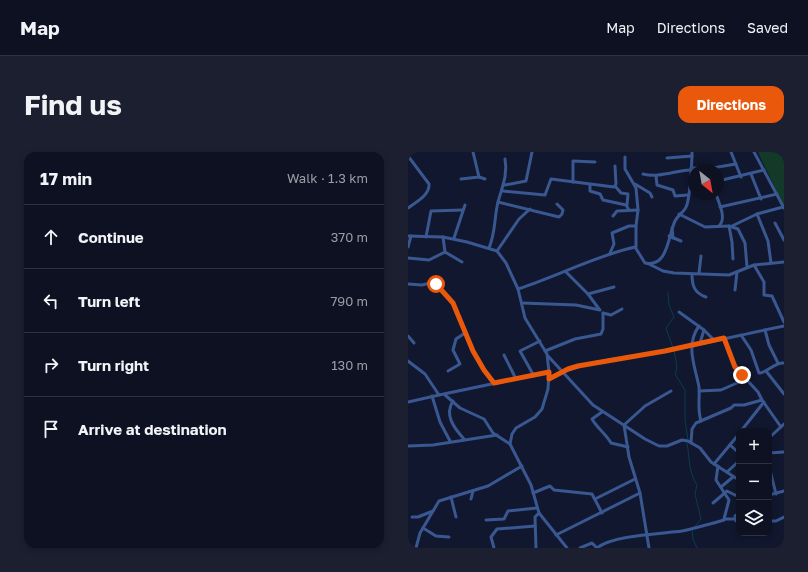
<!DOCTYPE html>
<html lang="en">
<head>
<meta charset="utf-8">
<style>
  :root { --surface:#0d1122; --page:#1b1f2f; --text:#f1f3f6; --muted:#9a9da5; --line:#2d3140; --accent:#ea580c }
  body { margin:0; font-family:"Golos Text",sans-serif; background:var(--page); color:var(--text) }
  .controls { position:absolute; right:12px; bottom:12px; display:grid; overflow:hidden; border-radius:8px; box-shadow:0 2px 6px #0003 }
  .controls button { width:36px; height:36px; display:grid; place-items:center; padding:0; border:0; border-bottom:1px solid var(--line); background:var(--surface); color:var(--text); font:20px sans-serif }
  .compass { position:absolute; left:280px; top:12px; width:36px; height:36px; border-radius:50%; background:var(--surface); box-shadow:0 2px 6px #0003; rotate:149deg }
  .stop { position:absolute; width:12px; height:12px; margin:-9px; border:3px solid #ea580c; border-radius:50%; background:#fff }
  .stop.end { background:#ea580c; border-color:#fff; box-shadow:0 1px 4px #0008 }
  .list { margin:0; padding:0; list-style:none }
  h2 { display:flex; justify-content:space-between; align-items:center; height:52px; margin:0; padding:0 16px; font-size:17px }
  h2 small { font-size:13px; font-weight:400; color:var(--muted) }
  .list li { display:grid; grid-template-columns:26px 1fr auto; gap:12px; align-items:center; box-sizing:border-box; height:64px; padding:0 16px; border-top:1px solid var(--line) }
  .list b { display:block; font-size:15px; white-space:nowrap }
  .list em { font-size:13px; font-style:normal; color:var(--muted) }
  .icon { flex:none; width:22px; height:22px; fill:none; stroke:currentColor; stroke-width:2; stroke-linecap:round; stroke-linejoin:round }
  .map { position:relative; flex:none; width:376px; height:396px; overflow:hidden; border-radius:12px }
  header { display:flex; align-items:center; gap:24px; box-sizing:border-box; height:56px; padding:0 20px; background:var(--surface); border-bottom:1px solid var(--line) }
  header strong { font-size:19px }
  nav { display:flex; gap:22px; margin-inline-start:auto; font-size:14px }
  .intro { display:flex; align-items:center; justify-content:space-between; box-sizing:border-box; height:96px; padding:0 24px }
  h1 { margin:0; font-size:28px }
  .button { padding:10px 18px; border-radius:12px; background:var(--accent); color:#fff; font-size:14px; font-weight:700 }
  main { display:flex; gap:24px; padding:0 24px }
  aside { flex:1; background:var(--surface); border-radius:12px; box-shadow:0 2px 6px #0003 }
  .map>svg:first-child { display:block }
  .green { fill:#133929 }
  .lines { fill:none; stroke-linecap:round; stroke-linejoin:round }
  .stream { stroke:#083d50; stroke-width:1 }
  .minor { stroke:#395790; stroke-width:3 }
  .route { stroke:#ea580c; stroke-width:5 }
</style>
</head>
<body>
<header>
<strong>Map</strong>
<nav><a>Map</a><a>Directions</a><a>Saved</a></nav>
</header>
<div class="intro"><h1>Find us</h1><a class="button">Directions</a></div>
<main>
<aside>
<h2>17 min<small>Walk · 1.3 km</small></h2>
<ul class="list">
<li><svg class="icon" aria-label="ahead" viewBox="0 0 24 24"><path d="M12 20V5M6 11l6-6 6 6"/></svg><div><b>Continue</b></div><em>370 m</em></li>
<li><svg class="icon" aria-label="left" viewBox="0 0 24 24"><path d="M17 20v-9H6M10 6l-5 5 5 5"/></svg><div><b>Turn left</b></div><em>790 m</em></li>
<li><svg class="icon" aria-label="right" viewBox="0 0 24 24"><path d="M7 20v-9h11M14 6l5 5-5 5"/></svg><div><b>Turn right</b></div><em>130 m</em></li>
<li><svg class="icon" aria-label="arrive" viewBox="0 0 24 24"><path d="M6 21V4h12l-3 4 3 4H6"/></svg><div><b>Arrive at destination</b></div></li>
</ul>
</aside>
<div class="map">
<svg width="376" height="396" viewBox="0 0 376 396">
  <rect width="100%" height="100%" fill="#11172e"/>
  <!-- green -->
  <path class="green" d="M350,0h26v54l-23,-47z"/>
  <g class="lines">
    <!-- stream -->
    <g class="stream">
      <path d="M260,140l1,13 5,12 -8,11 7,20"/>
      <path d="M266,199c1,9 5,15 1,23l10,16v30l3,20"/>
      <path d="M279,291c3,16 1,28 10,42l-2,9 6,25 -9,11 1,9 4,9"/>
    </g>
    <!-- minor -->
    <g class="minor">
      <path d="M65,0l6,25"/>
      <path d="M323,0l10,25"/>
      <path d="M346,0l30,56"/>
      <path d="M0,4l21,28c1,11 -13,18 -21,24"/>
      <path d="M217,5v12l11,19 2,22 -2,16v21"/>
      <path d="M259,6l25,-2"/>
      <path d="M283,16h21l24,-4"/>
      <path d="M235,22c16,4 31,-3 47,-4"/>
      <path d="M343,22l10,25"/>
      <path d="M248,24l1,9 16,5 2,6 13,-1"/>
      <path d="M53,27l18,-2 6,2"/>
      <path d="M310,29l46,-11"/>
      <path d="M165,30v-21l22,1"/>
      <path d="M227,32l15,9 2,4"/>
      <path d="M97,33l21,-4 6,-29"/>
      <path d="M182,33v6l10,3 3,6 23,5 3,5"/>
      <path d="M207,34l6,7 7,1 -1,11"/>
      <path d="M95,39l42,4 6,-16 63,8 2,-3 -1,-18"/>
      <path d="M308,42c3,10 11,24 3,32"/>
      <path d="M90,50l61,15 3,-3 1,-4 -6,-6"/>
      <path d="M312,55l57,-13"/>
      <path d="M271,62l26,13 24,-1 9,3 7,14 2,24"/>
      <path d="M349,62l11,27 3,22"/>
      <path d="M205,64l4,-5 21,-1"/>
      <path d="M367,71l9,17"/>
      <path d="M321,74l3,16 1,17"/>
      <path d="M324,74l25,-12 26,-7"/>
      <path d="M264,76l1,10"/>
      <path d="M0,84l35,1 24,5 30,9 9,12 12,26 7,29 22,36 2,18 -1,17 -6,20 -7,8 -19,11 -4,6 -2,10 21,41 8,28 28,35"/>
      <path d="M261,84l12,5"/>
      <path d="M18,85l5,-26 32,-1"/>
      <path d="M35,85l2,15"/>
      <path d="M46,86l11,-33"/>
      <path d="M0,95l3,-11"/>
      <path d="M81,96c7,-17 5,-30 9,-46 4,-15 10,-27 7,-43"/>
      <path d="M89,99l22,-32 11,-10"/>
      <path d="M202,101l4,-9 -2,-11 17,-7h7"/>
      <path d="M0,106l21,2 16,-8 17,10"/>
      <path d="M241,112l14,7 11,2 55,2 25,-10 30,-3"/>
      <path d="M346,113l10,17v13l8,1 12,26"/>
      <path d="M158,120l22,22 26,-7"/>
      <path d="M291,121l2,-17"/>
      <path d="M284,122c0,11 2,19 14,23"/>
      <path d="M0,132l14,1 12,-3 19,21 20,48 11,20 10,12"/>
      <path d="M110,137c40,-13 77,-33 117,-42l10,16c23,5 23,-27 30,-42 3,-6 9,-9 11,-14 4,-7 6,-46 6,-55"/>
      <path d="M327,138l2,-18"/>
      <path d="M180,142l11,15"/>
      <path d="M114,151l54,2 24,5"/>
      <path d="M271,160l25,18 10,10"/>
      <path d="M195,161l8,2 11,-6"/>
      <path d="M291,174c-14,19 -4,40 0,61 1,12 -2,21 2,34"/>
      <path d="M357,178l4,15 9,18"/>
      <path d="M333,183l10,15 8,23c9,0 15,-11 25,-10"/>
      <path d="M0,184l6,7"/>
      <path d="M316,186l11,29 23,25 4,8"/>
      <path d="M292,191l4,-13"/>
      <path d="M137,199l30,-12 26,-5 2,-5v-16"/>
      <path d="M96,203l12,24"/>
      <path d="M140,204l45,49 52,34 14,7h8l15,-6 6,1 12,7 11,14 28,18"/>
      <path d="M0,209l17,13 14,21 110,-23"/>
      <path d="M40,219l12,-7 -7,-14 3,-11 9,-6"/>
      <path d="M358,219l18,23"/>
      <path d="M126,224l-14,-25 20,-10"/>
      <path d="M141,227c33,-19 78,-21 115,-28 40,-7 80,-17 120,-25"/>
      <path d="M291,239l22,-1 25,-11"/>
      <path d="M37,243l15,13 24,11 9,14 17,11"/>
      <path d="M24,244l8,26 10,19"/>
      <path d="M45,249c-9,14 1,27 11,38"/>
      <path d="M0,250l31,-7"/>
      <path d="M194,260l-10,7c5,9 14,15 19,24l17,4"/>
      <path d="M216,273l5,32 11,36 9,55"/>
      <path d="M216,273l21,-19 26,-15"/>
      <path d="M333,279l23,-29"/>
      <path d="M361,286l15,-14"/>
      <path d="M283,291l1,-14 4,-6 35,-15 3,-3h10l18,-5 19,27"/>
      <path d="M322,293l9,8"/>
      <path d="M0,294l25,-1 64,-10"/>
      <path d="M361,301l15,-1"/>
      <path d="M306,312l25,-30"/>
      <path d="M310,314l-2,14 13,20 -5,19h11"/>
      <path d="M361,314l7,28"/>
      <path d="M319,320l12,-11"/>
      <path d="M313,335l12,-10"/>
      <path d="M125,341l17,-7 4,4 38,4 10,19"/>
      <path d="M361,343l15,-4"/>
      <path d="M43,345l5,20"/>
      <path d="M63,347l2,-8"/>
      <path d="M187,347l40,-20"/>
      <path d="M305,351l14,-12 12,6"/>
      <path d="M331,361l-4,3 1,5h3"/>
      <path d="M4,365h6l15,-6"/>
      <path d="M78,368l18,-1 4,-8 29,-3"/>
      <path d="M361,369h7l8,-4"/>
      <path d="M15,376l13,8 13,1"/>
      <path d="M148,383l84,-42"/>
      <path d="M8,396l4,-15 19,-32 49,-15 34,-20"/>
      <path d="M86,396l-3,-11 6,-8 38,-3"/>
      <path d="M128,396l-1,-31 4,-4"/>
      <path d="M172,396l12,-5 5,5c16,-13 64,-14 85,-17 14,-3 28,-7 42,-11"/>
    </g>
  </g>
  <g class="lines">
    <!-- route -->
    <path class="route" d="M28,132l17,19 20,48 11,19 10,13 55,-11v7l19,-10 10,-3 87,-15 59,-13 11,29 7,8"/>
  </g>
</svg>
<div class="controls">
<button>+</button>
<button>−</button>
<button><svg class="icon" aria-label="layers" viewBox="0 0 24 24"><path d="M12 4l9 5-9 5-9-5zM3 14l9 5 9-5"/></svg></button>
</div>
<svg class="compass" viewBox="-18 -18 36 36"><path d="M0-13l5 13h-10z" fill="#e53935"/><path d="M0 13l5-13h-10z" fill="#9a9da5"/></svg>
<div class="stop" style="left:28px;top:132px"></div>
<div class="stop end" style="left:334px;top:223px"></div>
</div>
</main>
</body>
</html>
